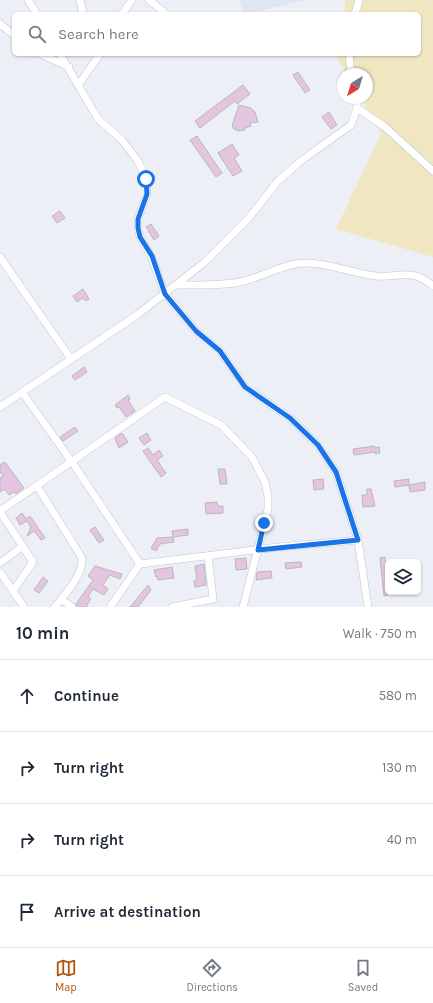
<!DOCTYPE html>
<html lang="en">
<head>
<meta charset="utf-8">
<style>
  :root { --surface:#fff; --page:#f2f2f3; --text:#1f2937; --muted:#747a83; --line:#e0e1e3; --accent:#b45309 }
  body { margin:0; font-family:Karla,sans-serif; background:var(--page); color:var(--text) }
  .controls { position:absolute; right:12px; bottom:12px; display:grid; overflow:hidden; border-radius:6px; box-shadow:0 1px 3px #0004 }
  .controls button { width:36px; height:36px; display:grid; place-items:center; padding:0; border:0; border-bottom:1px solid var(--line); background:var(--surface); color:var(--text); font:20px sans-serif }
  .compass { position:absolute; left:337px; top:68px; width:36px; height:36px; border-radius:50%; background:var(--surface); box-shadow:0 1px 3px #0004; rotate:218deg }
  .stop { position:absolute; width:12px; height:12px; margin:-9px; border:3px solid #1a73e8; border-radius:50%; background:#fff }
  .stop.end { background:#1a73e8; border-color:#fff; box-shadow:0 1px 4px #0008 }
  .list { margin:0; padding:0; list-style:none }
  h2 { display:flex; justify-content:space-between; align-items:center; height:52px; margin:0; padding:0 16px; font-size:17px }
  h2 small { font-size:13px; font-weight:400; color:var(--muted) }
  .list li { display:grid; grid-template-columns:26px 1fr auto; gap:12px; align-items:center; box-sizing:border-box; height:72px; padding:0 16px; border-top:1px solid var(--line) }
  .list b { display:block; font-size:15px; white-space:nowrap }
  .list em { font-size:13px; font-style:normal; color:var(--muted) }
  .icon { flex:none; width:22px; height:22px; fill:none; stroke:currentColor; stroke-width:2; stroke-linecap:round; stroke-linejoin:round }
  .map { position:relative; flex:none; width:433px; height:607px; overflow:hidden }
  .search { position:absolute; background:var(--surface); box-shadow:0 1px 3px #0004; left:12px; right:12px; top:12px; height:44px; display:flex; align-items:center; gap:10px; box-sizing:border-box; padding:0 14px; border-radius:6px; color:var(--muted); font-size:15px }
  .sheet { height:340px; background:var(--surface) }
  nav { display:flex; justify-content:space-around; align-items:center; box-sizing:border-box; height:56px; border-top:1px solid var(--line); background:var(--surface); font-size:11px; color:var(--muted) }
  nav a { display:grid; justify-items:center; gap:2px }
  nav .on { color:var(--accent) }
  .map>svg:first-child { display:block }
  .built { fill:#dde6f2 }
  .sand { fill:#f0e6c1 }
  .building { fill:#e4c5e0; stroke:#bcb6bb }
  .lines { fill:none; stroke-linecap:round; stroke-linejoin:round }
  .minor-casing { stroke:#c1c5cb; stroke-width:8 }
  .minor { stroke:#fff; stroke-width:7 }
  .route { stroke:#1a73e8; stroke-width:5 }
</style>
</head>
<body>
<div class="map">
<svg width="433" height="607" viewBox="0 0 433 607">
  <rect width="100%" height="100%" fill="#ecf0f6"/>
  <!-- built -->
  <path class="built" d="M240,0h65l-60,14h-1z"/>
  <!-- sand -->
  <path class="sand" d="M346,0h87v257l-97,-28 45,-95 -20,-36h6v-24h-21l-9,-17v-3h82v-40h-75z"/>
  <!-- building -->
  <g class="building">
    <path d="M298,72l12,18 -5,3 -12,-18z"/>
    <path d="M243,85l7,9 -13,10 -2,-3 -35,27 -5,-7z"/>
    <path d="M239,105l12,3 4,4 3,10 -8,1 1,3 -6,2v2l-6,1 -5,-2 -2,-3z"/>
    <path d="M329,112l8,13 -6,4 -9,-12z"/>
    <path d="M197,136l25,37 -6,4 -26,-37z"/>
    <path d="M232,144l7,11 -5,3 8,13 -9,5 -15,-23z"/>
    <path d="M60,211l5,7 -8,5 -5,-7z"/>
    <path d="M151,224l8,12 -5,4 -8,-13z"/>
    <path d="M83,289l6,10 -3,2 -3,-3 -6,4 -4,-6z"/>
    <path d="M84,367l3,5 -12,8 -3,-4z"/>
    <path d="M128,395l2,4 -2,1 7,11 -9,6 -7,-10 -2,1 -2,-3z"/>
    <path d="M75,427l3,4 -15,10 -3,-4z"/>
    <path d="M122,433l6,9 -9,6 -4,-10z"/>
    <path d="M147,433l4,7 -7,5 -5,-7z"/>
    <path d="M374,446l1,2 4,-1 1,6 -5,1v-2l-21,3 -1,-6z"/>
    <path d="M148,448l5,7 6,-5 4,6 -6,4 9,13 -5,4 -18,-26z"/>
    <path d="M5,462l19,26 -8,6 -2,-2 -5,3 -4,-6 -5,3v-14l3,-2 -3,-4v-7z"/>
    <path d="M218,469h7l2,15h-7z"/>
    <path d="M323,479l1,10 -10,1 -1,-10z"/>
    <path d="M409,479v6l-14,2 -1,-6z"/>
    <path d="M425,482v8l-15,2 -1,-7z"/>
    <path d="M367,489h4l4,17 -12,1 -1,-12h5z"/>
    <path d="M217,502l1,4h5v7l-17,1 -1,-11z"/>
    <path d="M22,513l4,6 4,-3 15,22 -4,2 -7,-9 -7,5 4,-9 -4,-6 -7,4 -4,-7z"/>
    <path d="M95,527l9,13 -5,3 -9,-13z"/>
    <path d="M188,529v6l-15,2 -1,-6z"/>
    <path d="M173,537l1,5 -14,2 -4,7 -5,-3 6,-10z"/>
    <path d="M385,557l3,38 -4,1 -4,-38z"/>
    <path d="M246,558l1,11 -11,1 -1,-11z"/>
    <path d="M301,562l1,5 -16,2 -1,-6z"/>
    <path d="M204,564l2,21 -11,2 -1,-6 3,-1 -2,-14z"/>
    <path d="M95,566l27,8 -2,5 -10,-4 -7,10 5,4 -4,6 -11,-6 -5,7 3,3 -5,8h-9l-1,-3 17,-24 -5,-4z"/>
    <path d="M172,567l2,11 -16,2 -1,-4 -1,1 -2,-7z"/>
    <path d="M271,571l1,7 -16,2 1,-8z"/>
    <path d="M43,577l5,4 -9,12 -5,-3z"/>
    <path d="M148,585l3,5 -13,17h-8z"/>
  </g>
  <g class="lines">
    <defs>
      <g id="minor">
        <path d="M28,0l9,14"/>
        <path d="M80,0l3,14"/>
        <path d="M149,0l15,12"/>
        <path d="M122,14l10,-14"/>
        <path d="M355,14l4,-14"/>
        <path d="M0,24l14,11"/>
        <path d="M41,54l28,13"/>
        <path d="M60,54l38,65 24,21 16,21 8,18 1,15 -9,25v9l2,9 11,19 14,38 31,37 24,20 25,36 45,31 28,27 18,27 22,68 10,67"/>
        <path d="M349,54l2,20"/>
        <path d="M79,84l21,-30"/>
        <path d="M357,108l28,19 48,44"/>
        <path d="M0,257l71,102"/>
        <path d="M177,285c20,0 43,1 63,-3 23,-5 44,-19 67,-19 24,0 46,11 69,13 25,2 35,-9 57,10"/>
        <path d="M22,392l50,70 68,102"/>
        <path d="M0,407l137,-92 68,-53 43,-43 30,-38 24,-21 49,-35 6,-17v-10"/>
        <path d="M37,486l45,72c1,18 -17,36 -27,49"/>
        <path d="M0,511l165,-114 56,28 31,32 13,25 3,14v13l-25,98"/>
        <path d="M0,512l33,50 -20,29"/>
        <path d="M0,563l23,-17"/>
        <path d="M0,572l24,35"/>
        <path d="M61,599l11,8"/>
        <path d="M110,607l30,-43 138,-17 80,-7"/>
        <path d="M172,607l41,-8 -5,-43"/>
      </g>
    </defs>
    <!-- minor casing -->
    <use href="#minor" class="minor-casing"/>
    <!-- minor -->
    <use href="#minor" class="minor"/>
  </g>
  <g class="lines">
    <!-- route -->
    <path class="route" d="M146,179l1,15 -9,25v9l2,9 12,19 13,38 31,37 24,20 25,36 45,31 28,27 18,27 22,68 -100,10 6,-27"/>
  </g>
</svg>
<div class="controls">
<button><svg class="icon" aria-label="layers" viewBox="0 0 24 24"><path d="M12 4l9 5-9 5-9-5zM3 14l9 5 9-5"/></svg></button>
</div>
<svg class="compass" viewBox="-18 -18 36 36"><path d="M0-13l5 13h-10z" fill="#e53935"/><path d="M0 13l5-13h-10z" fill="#747a83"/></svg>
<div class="stop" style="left:146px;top:179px"></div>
<div class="stop end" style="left:264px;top:523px"></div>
<div class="search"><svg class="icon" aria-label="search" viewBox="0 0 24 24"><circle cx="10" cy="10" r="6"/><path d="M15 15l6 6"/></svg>Search here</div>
</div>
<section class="sheet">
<h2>10 min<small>Walk · 750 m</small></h2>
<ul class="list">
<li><svg class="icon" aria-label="ahead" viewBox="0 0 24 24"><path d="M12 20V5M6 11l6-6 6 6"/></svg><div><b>Continue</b></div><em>580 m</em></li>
<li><svg class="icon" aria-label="right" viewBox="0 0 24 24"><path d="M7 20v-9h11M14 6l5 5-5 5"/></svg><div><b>Turn right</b></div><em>130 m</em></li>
<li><svg class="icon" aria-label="right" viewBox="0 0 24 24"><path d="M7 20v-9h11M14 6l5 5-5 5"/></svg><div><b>Turn right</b></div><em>40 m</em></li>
<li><svg class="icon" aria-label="arrive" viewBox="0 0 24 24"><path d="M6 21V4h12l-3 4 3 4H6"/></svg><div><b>Arrive at destination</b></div></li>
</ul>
</section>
<nav>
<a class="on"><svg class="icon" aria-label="map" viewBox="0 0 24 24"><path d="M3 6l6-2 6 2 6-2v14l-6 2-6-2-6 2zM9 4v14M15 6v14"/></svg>Map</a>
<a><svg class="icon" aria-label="directions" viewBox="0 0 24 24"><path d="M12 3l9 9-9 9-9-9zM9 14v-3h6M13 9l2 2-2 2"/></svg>Directions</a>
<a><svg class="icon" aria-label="saved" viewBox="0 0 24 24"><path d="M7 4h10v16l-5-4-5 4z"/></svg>Saved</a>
</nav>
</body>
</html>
